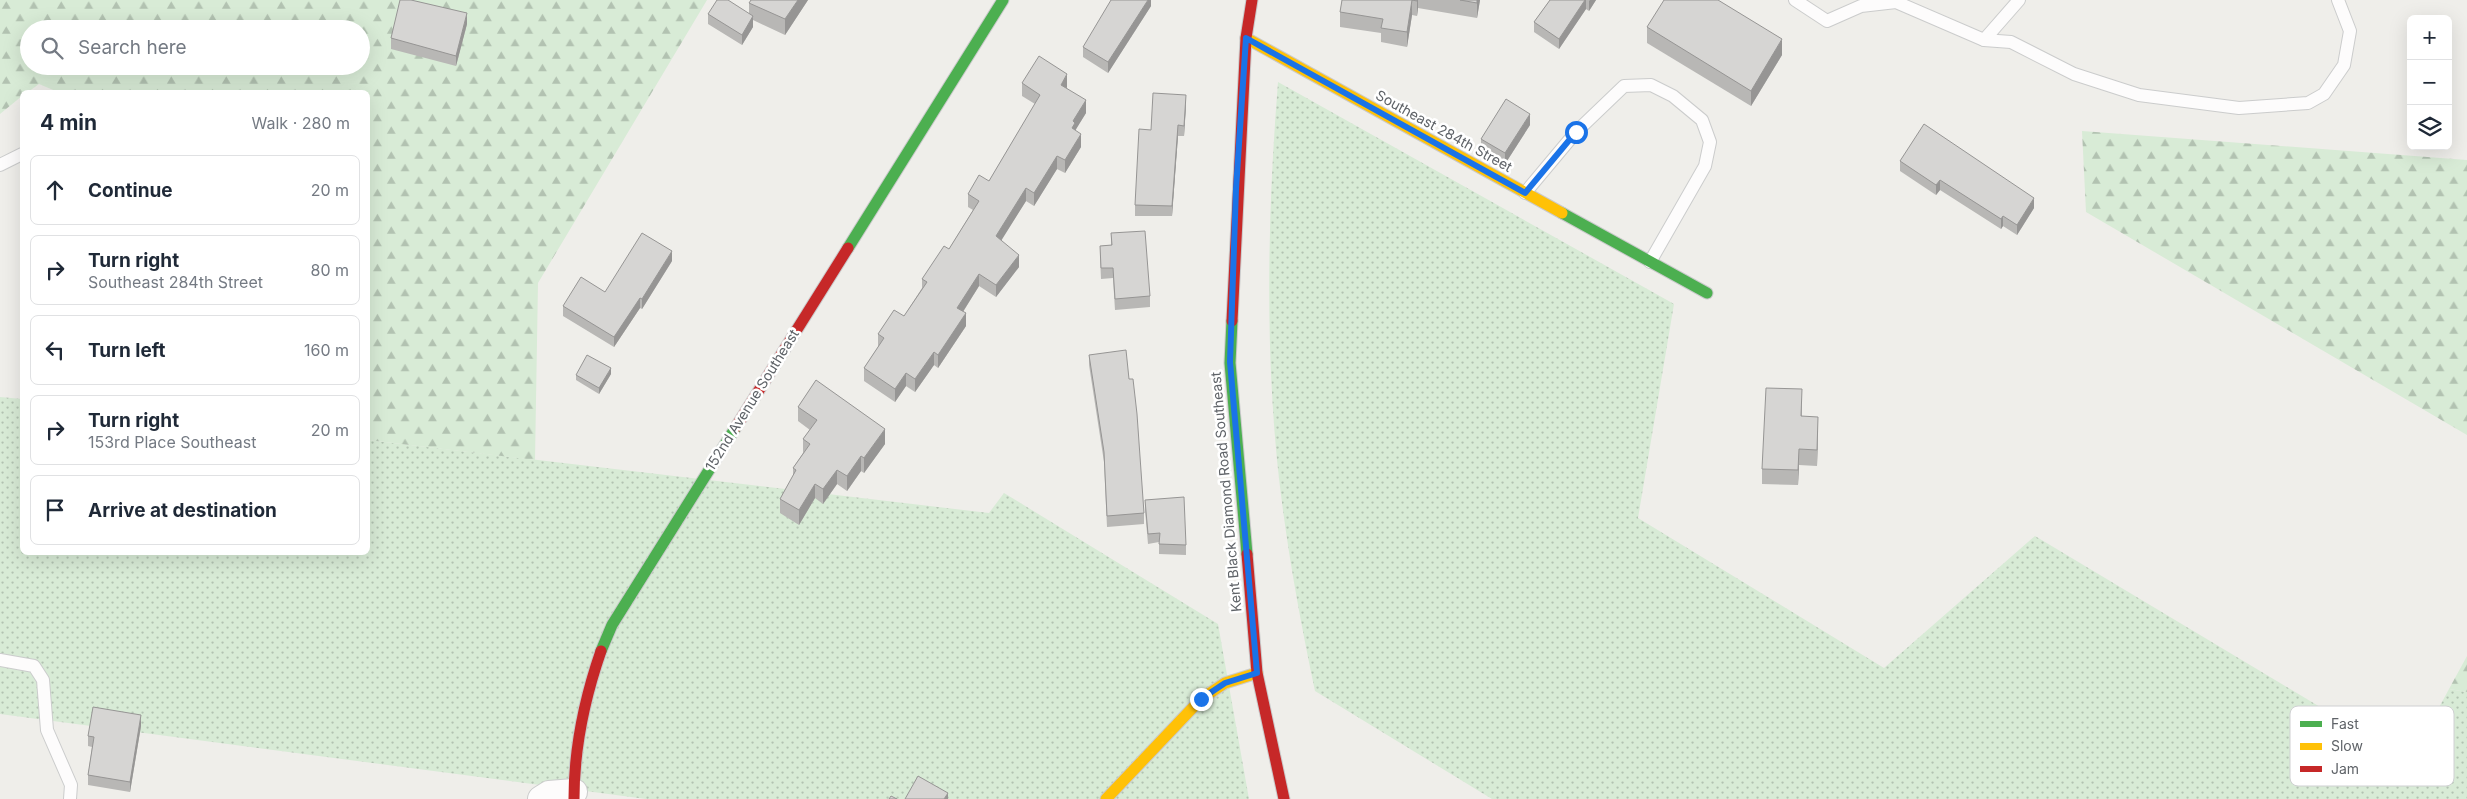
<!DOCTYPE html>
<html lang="en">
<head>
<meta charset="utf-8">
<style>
  :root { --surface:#fff; --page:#f6f6f7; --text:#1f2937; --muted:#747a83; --line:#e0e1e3 }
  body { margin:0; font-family:Inter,sans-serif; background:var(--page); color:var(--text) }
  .controls { position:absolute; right:15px; top:15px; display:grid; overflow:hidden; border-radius:8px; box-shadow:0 5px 20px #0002 }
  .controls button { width:45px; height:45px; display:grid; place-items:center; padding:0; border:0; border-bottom:1px solid var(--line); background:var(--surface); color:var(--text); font:25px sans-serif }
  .stop { position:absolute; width:15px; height:15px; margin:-11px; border:4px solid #1a73e8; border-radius:50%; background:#fff }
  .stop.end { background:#1a73e8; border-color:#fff; box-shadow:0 1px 5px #0008 }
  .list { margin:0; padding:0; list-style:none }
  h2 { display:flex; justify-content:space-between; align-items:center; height:65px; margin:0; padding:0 20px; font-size:21px }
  h2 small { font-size:16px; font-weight:400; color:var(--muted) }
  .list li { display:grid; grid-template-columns:32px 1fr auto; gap:15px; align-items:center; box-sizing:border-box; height:70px; margin:0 10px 10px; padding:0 10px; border:1px solid var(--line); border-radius:8px }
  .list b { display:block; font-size:19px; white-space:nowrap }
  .list p { margin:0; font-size:16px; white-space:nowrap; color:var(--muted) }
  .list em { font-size:16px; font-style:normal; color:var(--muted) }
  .icon { flex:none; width:28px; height:28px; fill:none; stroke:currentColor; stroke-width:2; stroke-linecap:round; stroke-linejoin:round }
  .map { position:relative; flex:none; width:2467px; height:799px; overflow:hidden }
  .search { position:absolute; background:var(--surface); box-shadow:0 5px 20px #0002; left:20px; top:20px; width:350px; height:55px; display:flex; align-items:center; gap:12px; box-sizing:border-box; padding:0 18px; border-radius:28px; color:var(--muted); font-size:19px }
  .panel { position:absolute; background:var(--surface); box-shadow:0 5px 20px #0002; left:20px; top:90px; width:350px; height:465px; border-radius:8px }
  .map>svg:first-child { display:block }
  .grass { fill:url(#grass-dots) }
  .forest { fill:url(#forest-firs); fill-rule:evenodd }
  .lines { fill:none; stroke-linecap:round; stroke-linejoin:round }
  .lane-casing { stroke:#cbcccc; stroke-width:14 }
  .street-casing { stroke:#cbcccc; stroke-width:28 }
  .fast-casing { stroke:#cacacb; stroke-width:13 }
  .slow-casing { stroke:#cacacb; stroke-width:13 }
  .jam-casing { stroke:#cacacb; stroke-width:13 }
  .lane { stroke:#fdfcfc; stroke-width:12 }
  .street { stroke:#fdfcfc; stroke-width:26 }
  .fast { stroke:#4caf50; stroke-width:11 }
  .slow { stroke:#ffc107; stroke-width:11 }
  .jam { stroke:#c62828; stroke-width:11 }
  .wall { fill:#b8b7b5 }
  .shaded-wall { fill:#969594 }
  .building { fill:#d6d5d3; stroke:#969594 }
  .route { stroke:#1a73e8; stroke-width:6 }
  .labels { text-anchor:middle; stroke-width:5; stroke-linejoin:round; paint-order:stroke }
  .street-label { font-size:14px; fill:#5f6368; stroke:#fff }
  .key { fill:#fff; stroke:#cfd0d2; stroke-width:1 }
  .key-label { font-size:14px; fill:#5f6368 }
</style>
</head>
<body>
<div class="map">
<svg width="2467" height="799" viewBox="0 0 2467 799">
  <defs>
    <pattern id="grass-dots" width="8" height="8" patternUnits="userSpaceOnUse" patternTransform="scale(1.25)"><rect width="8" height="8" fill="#d8ebd6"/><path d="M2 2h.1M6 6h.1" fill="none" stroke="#b2c2b1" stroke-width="1.8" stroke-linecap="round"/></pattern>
    <pattern id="forest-firs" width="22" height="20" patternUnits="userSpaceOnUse" patternTransform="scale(1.25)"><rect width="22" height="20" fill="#d8ebd6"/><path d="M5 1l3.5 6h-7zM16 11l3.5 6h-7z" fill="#b2c2b1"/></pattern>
  </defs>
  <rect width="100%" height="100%" fill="#efeeea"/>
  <!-- grass -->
  <g class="grass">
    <path d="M1278,82l396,222 -36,214 246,150 151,-132 375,225 39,-72 18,3v107h-975l-177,-108c-16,-76 -30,-153 -38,-231 -12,-126 -9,-252 1,-378z"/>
    <path d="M0,397l22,2v153h346v-112l621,73 15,-20 214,131 31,175h-603l-646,-85z"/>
  </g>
  <!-- forest -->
  <g class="forest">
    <path d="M0,0h707l-169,283 -3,177 -167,-20v-348h-310l-19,-8 -11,8h-6v4l-22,18zM29,29h332v37h-332z"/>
    <path d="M2082,131l385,29v275l-381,-223z"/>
    <path d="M2467,656v36l-18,-3z"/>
  </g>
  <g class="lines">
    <defs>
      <g id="lane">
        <path d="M1795,0l32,21 34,-15 35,-4 88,38 27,2 63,32 65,21 100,13 69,-5 16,-9 20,-29 6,-34 -12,-31"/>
        <path d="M1984,40l35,-40"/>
        <path d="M0,165l22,-11"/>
        <path d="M1525,193l51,-61 48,-46 27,-1 22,11 29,24 8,22 -5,24 -55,96"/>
        <path d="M0,660l34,6 9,14 4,50 24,55 -1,14"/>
      </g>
      <path id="street" d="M541,799l8,-5 25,-2"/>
      <g id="fast">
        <path d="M1562,213l145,80"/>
        <path d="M848,248l155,-248"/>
        <path d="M1232,321l-2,42 17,191"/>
        <path d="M601,651l11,-26 124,-198"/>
      </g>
      <g id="slow">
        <path d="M1246,38l316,175"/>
        <path d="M1106,799l95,-100 24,-16 32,-10"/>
      </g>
      <g id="jam">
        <path d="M1232,321l14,-283 6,-38"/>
        <path d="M736,427l112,-179"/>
        <path d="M1247,554l10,119 27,126"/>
        <path d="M574,799c0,-51 10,-99 27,-148"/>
      </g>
    </defs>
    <!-- lane casing -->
    <use href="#lane" class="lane-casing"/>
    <!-- street casing -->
    <use href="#street" class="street-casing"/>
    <!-- fast casing -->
    <use href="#fast" class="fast-casing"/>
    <!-- slow casing -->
    <use href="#slow" class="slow-casing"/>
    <!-- jam casing -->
    <use href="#jam" class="jam-casing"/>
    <!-- lane -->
    <use href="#lane" class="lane"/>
    <!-- street -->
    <use href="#street" class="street"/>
    <!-- fast -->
    <use href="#fast" class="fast"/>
    <!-- slow -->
    <use href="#slow" class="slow"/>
    <!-- jam -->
    <use href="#jam" class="jam"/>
  </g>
  <!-- wall -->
  <g class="wall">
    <path d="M751,0h57l-23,35 -32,-15v7l-11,18 -34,-21v-10l41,-1v-10z"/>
    <path d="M1151,0v6l-43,67 -25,-16v-10z"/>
    <path d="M1342,0h138l-3,18 -59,-10 -1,8 -5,-1 -5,32 -26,-5v-9l-41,-6v-15z"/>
    <path d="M1550,0h46l-7,11 -3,-2 -27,40 -25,-17v-10z"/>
    <path d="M467,24l-11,42 -65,-17v-11z"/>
    <path d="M1647,27l135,28 -31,51 -104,-63z"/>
    <path d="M1022,83l45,4v1l19,25 -11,17 6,17 -16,26 -8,-4 -23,37 -8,-5 -25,39 18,27 -23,30 -17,-11 -16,26 3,14 -28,42 -4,-3 -19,27 -9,-6 -11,16 -31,-21v-13l14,-21v-13l26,-18 18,-28v-9l27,-30 24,-39 -5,-3v-13l21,-13 46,-77 -13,-8z"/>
    <path d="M1186,105l-2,31h-6l-6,80h-37v-11l16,-75z"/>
    <path d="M1530,125l-25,39 -24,-14v-11z"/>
    <path d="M1900,161l134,47 -17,27 -14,-9 -2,3 -61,-39 -4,5 -36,-24z"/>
    <path d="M1111,233l39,63v11l-35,3 -2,-32 -12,1 -1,-22v-11l11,-1z"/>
    <path d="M672,261l-30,48 -2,-1 -26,39 -51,-31v-10l42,-14z"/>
    <path d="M1089,355l40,24 15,134v11l-37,3 -3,-65 -15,-97z"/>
    <path d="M611,374l-12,20 -23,-14v-5z"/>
    <path d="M1802,404v12l16,16 -1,34 -18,-1 -1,20 -36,-1v-15z"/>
    <path d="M798,407l87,37 -21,29 -3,-2 -14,20 -10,-7 -14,20 -8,-6 -16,27 -19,-12v-14l13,-23v-8l10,-15v-14l7,-9 -12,-9z"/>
    <path d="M1145,500l41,45v10l-27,-1v-12l-11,2 -3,-34z"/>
    <path d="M141,726l-11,66 -42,-7v-10l4,-28 -4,-1v-10z"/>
  </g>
  <!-- shaded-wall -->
  <g class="shaded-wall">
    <path d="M798,0h10l-23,35v-16z"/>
    <path d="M1148,0h3v6l-43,67v-11z"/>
    <path d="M1412,0v15l-5,32v-15z"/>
    <path d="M1417,0h1v8l-1,8z"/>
    <path d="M1477,0h3l-3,18z"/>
    <path d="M1585,0h1v9l-27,40v-10z"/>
    <path d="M1590,0h6l-7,11v-10z"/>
    <path d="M467,13v11l-11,42v-10z"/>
    <path d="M753,16v11l-11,18v-10z"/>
    <path d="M1782,39v16l-31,51v-15z"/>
    <path d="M1067,74v13l-6,11v-13z"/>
    <path d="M1186,95v10l-2,31v-10z"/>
    <path d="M1086,100v13l-11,18 -3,-3 1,-7z"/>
    <path d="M1530,114v11l-25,39v-11z"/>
    <path d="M1178,125v11l-6,80v-10z"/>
    <path d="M1081,134v13l-16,26v-13z"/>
    <path d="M1057,156v13l-23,37v-13z"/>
    <path d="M1940,180v10l-4,5v-10z"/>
    <path d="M1026,188v13l-30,48v-13z"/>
    <path d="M2034,198v10l-17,27v-10z"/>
    <path d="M2003,216v10l-2,3v-10z"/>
    <path d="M672,251v10l-30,48v-10z"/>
    <path d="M1019,255v12l-23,30v-12z"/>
    <path d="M979,274v12l-22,35v-13z"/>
    <path d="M640,298v10l-26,39v-10z"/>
    <path d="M966,313v13l-28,42v-13z"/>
    <path d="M934,352v13l-19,27v-13z"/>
    <path d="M611,368v6l-12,20v-6z"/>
    <path d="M906,373v13l-11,16v-13z"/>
    <path d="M1818,417v15l-1,34v-16z"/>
    <path d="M885,429v15l-21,29v-15z"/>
    <path d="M1799,449v16l-1,20v-15z"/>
    <path d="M861,456v15l-14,20v-15z"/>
    <path d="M837,470v14l-14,20v-15z"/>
    <path d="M815,484v14l-16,27v-15z"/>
    <path d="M141,715v11l-11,66v-10z"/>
    <path d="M948,793v6h-4z"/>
  </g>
  <!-- building -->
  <g class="building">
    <path d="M400,0h11l56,13 -11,43 -65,-18z"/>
    <path d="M717,0h11l25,16 -11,19 -34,-21z"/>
    <path d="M751,0h47l-13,19 -36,-16z"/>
    <path d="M1111,0h37l-40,62 -25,-15z"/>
    <path d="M1342,0h75v1l-5,-1 -5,32 -26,-4 2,-9 -43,-7z"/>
    <path d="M1460,0h17v3z"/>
    <path d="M1550,0h35l-26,39 -25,-17z"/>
    <path d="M1664,0h54l64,39 -31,52 -104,-64z"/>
    <path d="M1039,56l28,18 -6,11 25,15 -13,21 2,2 -3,5 9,6 -16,26 -8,-4 -23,37 -8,-5 -30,48 23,19 -23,30 -17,-11 -22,34 9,5 -28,42 -4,-3 -19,27 -9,-6 -11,16 -31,-21 20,-30 -6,-4 16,-24 10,6 23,-34 -5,-3 22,-33 5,3 30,-48 -11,-7 11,-19 10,6 51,-86 -18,-12z"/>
    <path d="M1153,93l33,2 -2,31 -6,-1 -6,81 -37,-1 4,-76 12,1z"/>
    <path d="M1506,99l24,15 -25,39 -24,-14z"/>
    <path d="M1924,124l110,74 -17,27 -14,-9 -2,3 -61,-39 -4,5 -36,-24z"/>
    <path d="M1145,231l5,65 -35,3 -2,-31h-12l-1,-22 12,-1 -1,-12z"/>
    <path d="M642,233l30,18 -30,48 -2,-1 -26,39 -51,-31 18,-29 24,15z"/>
    <path d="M1126,350l3,29h4l4,35 7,99 -37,3 -3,-64 -15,-97z"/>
    <path d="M587,355l24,13 -12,20 -23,-13z"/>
    <path d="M816,380l69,49 -21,29 -3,-2 -14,20 -10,-6 -14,19 -8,-5 -16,26 -19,-11 16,-29 -3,-2 17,-24 -7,-5 14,-19 -19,-13z"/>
    <path d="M1766,388l36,1 -1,27 17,1 -1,33 -18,-1 -1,21 -36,-1z"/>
    <path d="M1184,497l2,48 -27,-1 1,-11 -12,1 -3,-34z"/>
    <path d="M93,707l48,8 -11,67 -42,-7 6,-38 -6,-1z"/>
    <path d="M918,776l30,17 -4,6h-39z"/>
    <path d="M891,796l6,3h-8z"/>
  </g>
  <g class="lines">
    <!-- route -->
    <path class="route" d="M1201,699l24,-16 32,-10 -27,-311 6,-173 10,-151 279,155 51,-61"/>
  </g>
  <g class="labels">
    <!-- street labels -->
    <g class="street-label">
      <text transform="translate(1444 131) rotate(29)" y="5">Southeast 284th Street</text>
      <text transform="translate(752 400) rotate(-58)" y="5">152nd Avenue Southeast</text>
      <text transform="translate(1226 492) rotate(-95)" y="5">Kent Black Diamond Road Southeast</text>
    </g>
  </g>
  <!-- legend -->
  <rect x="2290" y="706" width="164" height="80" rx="8" class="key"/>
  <rect x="2300" y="721" width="22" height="6" fill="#4caf50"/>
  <rect x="2300" y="743" width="22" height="7" fill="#ffc107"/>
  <rect x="2300" y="766" width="22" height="6" fill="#c62828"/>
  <g class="key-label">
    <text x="2331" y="729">Fast</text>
    <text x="2331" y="751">Slow</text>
    <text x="2331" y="774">Jam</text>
  </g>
</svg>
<div class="controls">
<button>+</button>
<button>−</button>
<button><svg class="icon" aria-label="layers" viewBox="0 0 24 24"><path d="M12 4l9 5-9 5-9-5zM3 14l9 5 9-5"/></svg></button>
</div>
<div class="stop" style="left:1576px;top:132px"></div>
<div class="stop end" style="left:1201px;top:699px"></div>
<div class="search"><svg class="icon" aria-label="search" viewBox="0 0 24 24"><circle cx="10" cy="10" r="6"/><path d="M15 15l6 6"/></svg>Search here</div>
<section class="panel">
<h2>4 min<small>Walk · 280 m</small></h2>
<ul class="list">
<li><svg class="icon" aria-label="ahead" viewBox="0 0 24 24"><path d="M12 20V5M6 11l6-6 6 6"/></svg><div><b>Continue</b></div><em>20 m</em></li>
<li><svg class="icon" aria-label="right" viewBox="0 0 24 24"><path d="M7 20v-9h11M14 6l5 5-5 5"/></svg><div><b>Turn right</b><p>Southeast 284th Street</p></div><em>80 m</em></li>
<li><svg class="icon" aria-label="left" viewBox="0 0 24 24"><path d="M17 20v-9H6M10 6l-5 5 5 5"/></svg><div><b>Turn left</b></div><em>160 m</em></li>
<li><svg class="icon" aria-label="right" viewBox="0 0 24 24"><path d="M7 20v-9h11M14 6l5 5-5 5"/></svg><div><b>Turn right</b><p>153rd Place Southeast</p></div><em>20 m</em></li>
<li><svg class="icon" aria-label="arrive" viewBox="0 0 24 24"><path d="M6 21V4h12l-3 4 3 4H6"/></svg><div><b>Arrive at destination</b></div></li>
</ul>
</section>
</div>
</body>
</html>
